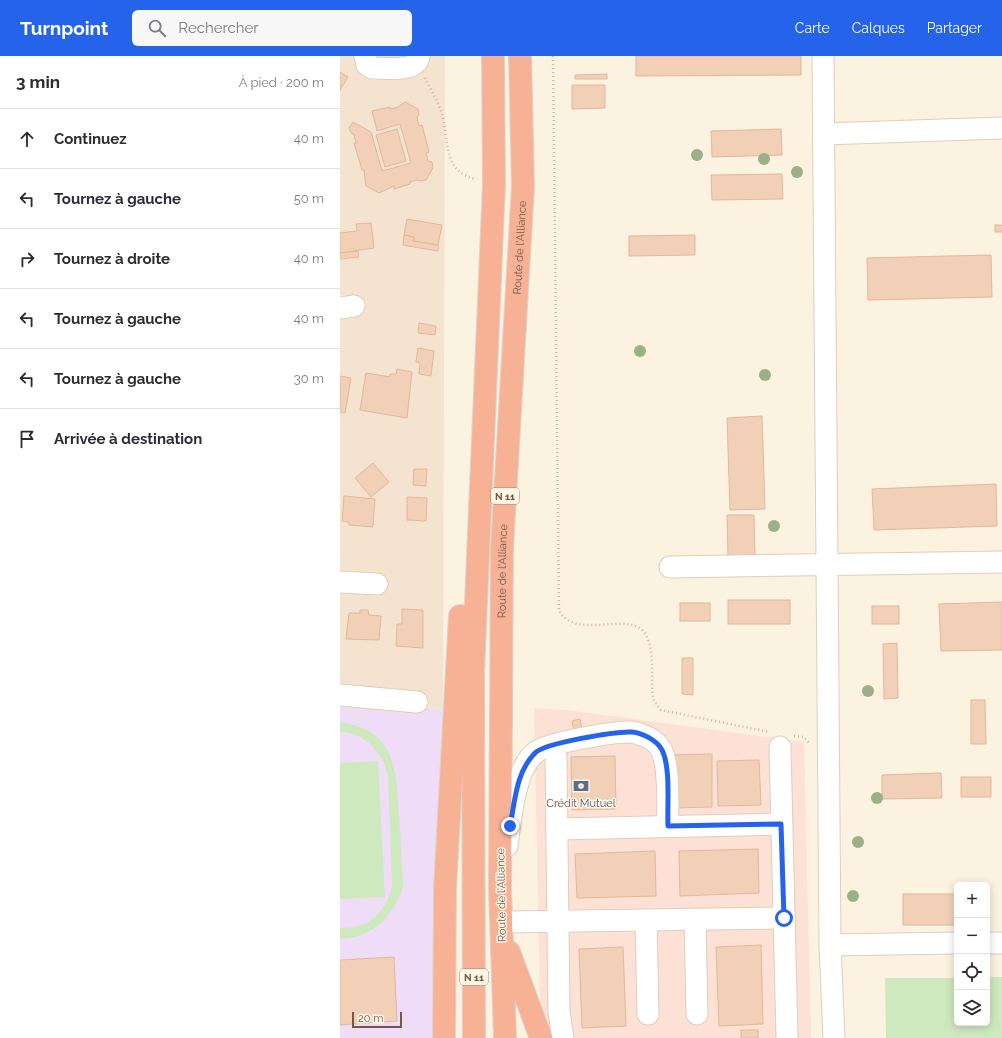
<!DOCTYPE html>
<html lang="fr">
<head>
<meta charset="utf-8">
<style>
  :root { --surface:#fff; --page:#f7f7f7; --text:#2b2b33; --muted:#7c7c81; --line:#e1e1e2; --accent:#2563eb }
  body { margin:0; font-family:Raleway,sans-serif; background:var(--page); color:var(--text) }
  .controls { position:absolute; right:12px; bottom:12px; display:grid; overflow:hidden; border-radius:6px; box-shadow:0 2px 10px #0003 }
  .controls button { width:36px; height:36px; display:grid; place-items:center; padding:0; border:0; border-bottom:1px solid var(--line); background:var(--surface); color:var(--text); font:20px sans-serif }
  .scale { position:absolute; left:12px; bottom:10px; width:50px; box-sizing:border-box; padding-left:4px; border:2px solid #735848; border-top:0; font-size:11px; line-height:14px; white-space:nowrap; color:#735848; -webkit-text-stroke:3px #fff6e6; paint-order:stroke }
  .stop { position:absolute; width:12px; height:12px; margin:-9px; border:3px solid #2563eb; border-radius:50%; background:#fff }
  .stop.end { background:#2563eb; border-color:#fff; box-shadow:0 1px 4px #0008 }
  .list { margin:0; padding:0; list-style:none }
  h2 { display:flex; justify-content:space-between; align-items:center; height:52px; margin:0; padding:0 16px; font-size:17px }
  h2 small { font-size:13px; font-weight:400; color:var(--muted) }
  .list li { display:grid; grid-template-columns:26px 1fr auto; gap:12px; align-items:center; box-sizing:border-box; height:60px; padding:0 16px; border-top:1px solid var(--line) }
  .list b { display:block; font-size:15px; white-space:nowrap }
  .list em { font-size:13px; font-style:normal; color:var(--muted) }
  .icon { flex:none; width:22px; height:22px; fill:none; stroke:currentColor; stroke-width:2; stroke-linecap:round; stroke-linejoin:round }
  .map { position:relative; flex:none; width:662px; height:982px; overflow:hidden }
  header { display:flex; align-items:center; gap:24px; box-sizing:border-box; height:56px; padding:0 20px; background:var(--accent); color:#fff }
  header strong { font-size:19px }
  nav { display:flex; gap:22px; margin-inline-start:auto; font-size:14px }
  .search { width:280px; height:36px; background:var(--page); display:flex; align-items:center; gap:10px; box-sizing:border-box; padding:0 14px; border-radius:6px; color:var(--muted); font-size:15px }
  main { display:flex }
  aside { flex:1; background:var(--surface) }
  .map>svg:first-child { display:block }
  .residential { fill:#f4e4cf }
  .commercial { fill:#fde1d4 }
  .education { fill:#efddf8 }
  .green { fill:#cfe9bf }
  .building { fill:#f2d0b8; stroke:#e4b798 }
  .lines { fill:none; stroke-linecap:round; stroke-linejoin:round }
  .minor-casing { stroke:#e0cebc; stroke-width:23 }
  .highway-casing { stroke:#dbd4cf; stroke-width:24 }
  .path { stroke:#d6b39b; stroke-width:2.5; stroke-dasharray:1 3; stroke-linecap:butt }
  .minor { stroke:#fff; stroke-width:21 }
  .highway { stroke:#f7b296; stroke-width:22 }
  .tree { fill:#9daf88 }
  .route { stroke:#2563eb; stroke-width:5 }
  .labels { text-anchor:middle; stroke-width:3; stroke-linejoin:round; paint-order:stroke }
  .shield { fill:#fff6e6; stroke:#9d8777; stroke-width:1 }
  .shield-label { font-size:10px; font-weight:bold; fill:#735848 }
  .street-label { font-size:11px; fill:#735848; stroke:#fff6e6 }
  .service-label { font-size:11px; fill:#4e5e75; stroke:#fff6e6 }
</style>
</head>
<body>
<header>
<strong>Turnpoint</strong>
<div class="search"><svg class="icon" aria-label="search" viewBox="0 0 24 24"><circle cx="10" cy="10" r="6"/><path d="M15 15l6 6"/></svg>Rechercher</div>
<nav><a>Carte</a><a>Calques</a><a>Partager</a></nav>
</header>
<main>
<aside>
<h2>3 min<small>À pied · 200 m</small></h2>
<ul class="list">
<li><svg class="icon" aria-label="ahead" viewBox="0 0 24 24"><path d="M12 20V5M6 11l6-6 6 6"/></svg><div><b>Continuez</b></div><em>40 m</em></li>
<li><svg class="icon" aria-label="left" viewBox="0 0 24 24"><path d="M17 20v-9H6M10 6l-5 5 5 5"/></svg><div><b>Tournez à gauche</b></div><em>50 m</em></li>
<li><svg class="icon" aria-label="right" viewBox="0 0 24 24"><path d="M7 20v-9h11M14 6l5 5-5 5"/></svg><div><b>Tournez à droite</b></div><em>40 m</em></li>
<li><svg class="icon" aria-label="left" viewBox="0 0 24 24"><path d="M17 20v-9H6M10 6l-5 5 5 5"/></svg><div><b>Tournez à gauche</b></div><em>40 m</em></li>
<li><svg class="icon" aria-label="left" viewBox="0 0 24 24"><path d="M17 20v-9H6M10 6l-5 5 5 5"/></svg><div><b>Tournez à gauche</b></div><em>30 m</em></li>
<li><svg class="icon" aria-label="arrive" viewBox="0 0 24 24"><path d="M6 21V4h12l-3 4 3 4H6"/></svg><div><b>Arrivée à destination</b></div></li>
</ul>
</aside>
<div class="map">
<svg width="662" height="982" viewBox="0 0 662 982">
  <rect width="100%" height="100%" fill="#fcf2e0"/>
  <!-- residential -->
  <path class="residential" d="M0,0h105l-2,653 -103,-8z"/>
  <!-- commercial -->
  <path class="commercial" d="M194,652l32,2 238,32 7,296h-258l-13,-35z"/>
  <!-- education -->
  <path class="education" d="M0,645l103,8 1,20 -9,309h-95z"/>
  <!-- green -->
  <g class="green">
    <path d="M0,666c56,8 57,48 59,95 2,24 3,47 4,71 -11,29 -30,50 -63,51v-11c28,1 46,-15 52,-42l-4,-110c-5,-23 -23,-44 -48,-44z"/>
    <path d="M38,705l7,136 -45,2v-136z"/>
    <path d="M647,921h15v61h-116l-1,-60h72v45h30z"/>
  </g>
  <!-- building -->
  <g class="building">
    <path d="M296,0h165v19l-165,1z"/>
    <path d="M0,16l8,5 -8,13z"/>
    <path d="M267,18v5h-32v-4z"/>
    <path d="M232,29h33v23l-33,1z"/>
    <path d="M65,46l13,7 1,5 -2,4 2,8 3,-1 7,27 -3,1 2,8 4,1 1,6 -7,12 -5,1 -4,-1 -7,2v2l-16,5v-3l-15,7 -13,-7 -2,-16h-2l-8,-27h2l-2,-8 -3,-2 -2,-5 4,-6 18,10 11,39 29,-8 -11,-39 -23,7 -5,-20 18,-4v2l8,-2z"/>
    <path d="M57,73l9,32 -21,6 -9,-32z"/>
    <path d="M441,73l1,26 -70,2 -1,-26z"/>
    <path d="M442,118l1,25 -71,1 -1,-25z"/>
    <path d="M67,163l35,6 -4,20 -25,-4 1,-4 -10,-2z"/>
    <path d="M31,167l3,25 -34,5v-20l17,-2 -1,-7z"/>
    <rect x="655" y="169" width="7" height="7"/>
    <path d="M64,179l10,2 -1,4 25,4v6l-35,-6z"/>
    <path d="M355,179v20l-66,1v-20z"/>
    <path d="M18,195l1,6 -19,2v-6z"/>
    <path d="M651,199l1,42 -124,3 -1,-42z"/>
    <path d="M79,267l17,3 -1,9 -17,-2z"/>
    <path d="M78,292l16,3 -3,25 -12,-2 1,-11 -4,-1z"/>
    <path d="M57,313l15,3 -5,46 -47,-8 6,-37 24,4v-3h6z"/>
    <path d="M0,320l11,2 -6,35 -5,-1z"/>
    <path d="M422,360l3,93 -35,1 -3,-92z"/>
    <path d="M33,407l16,19 -18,15 -16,-19z"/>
    <path d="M74,413h13l-1,17 -13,-1z"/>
    <path d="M656,428l1,42 -123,4 -2,-41z"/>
    <path d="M4,440l31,3 -2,28 -24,-2v-3l-7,-1z"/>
    <path d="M67,441l20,1 -1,23 -19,-1z"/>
    <path d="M387,459h27l1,41h-27z"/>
    <rect x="388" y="544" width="62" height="24"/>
    <path d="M662,546v48l-61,1 -2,-47z"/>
    <rect x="340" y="547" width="30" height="18"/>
    <rect x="532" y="550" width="27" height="18"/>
    <path d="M62,553l21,1v38l-27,-2 1,-22h5z"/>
    <path d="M20,554h8l1,5 12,1 -2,24 -33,-1 3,-26h11z"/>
    <path d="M557,587l1,55 -14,1 -1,-55z"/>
    <path d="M342,602h11v37l-11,-1z"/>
    <path d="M631,644h14l1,44h-15z"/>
    <path d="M240,663l2,10 -8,2 -2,-10z"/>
    <path d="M372,698v53l-41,1 -1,-53z"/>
    <path d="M275,700l1,53 -44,1 -1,-53z"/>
    <path d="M419,704l2,45 -43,1 -1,-45z"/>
    <path d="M601,717l1,25 -60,1v-24z"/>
    <rect x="621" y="721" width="30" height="20"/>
    <path d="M418,793l1,44 -79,3 -1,-45z"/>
    <path d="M315,795l1,45 -79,2 -2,-44z"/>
    <rect x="563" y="838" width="54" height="31"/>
    <path d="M421,889l2,79 -44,2 -3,-79z"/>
    <path d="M283,891l3,79 -44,2 -3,-79z"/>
    <path d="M54,901l3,64 -57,4v-65z"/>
    <rect x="401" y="974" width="17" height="8"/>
  </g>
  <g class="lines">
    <defs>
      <g id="minor">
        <path d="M25,0l2,9 5,3c12,0 45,5 47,-12"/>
        <path d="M483,0l7,889 4,93"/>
        <path d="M484,78l178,-6"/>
        <path d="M0,252l14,-2"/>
        <path d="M330,511l332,-5"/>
        <path d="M0,526l37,2"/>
        <path d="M0,639l77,7"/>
        <path d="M440,691l7,291"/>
        <path d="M216,700l3,256 4,26"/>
        <path d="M217,773l224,-5"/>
        <path d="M167,790c3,-23 7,-63 19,-82 2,-4 6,-9 10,-12 11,-9 79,-21 95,-20 9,1 21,6 27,13 13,14 9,61 10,81"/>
        <path d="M355,863l2,95"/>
        <path d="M306,864l2,94"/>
        <path d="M162,866l282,-4"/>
        <path d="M647,887h15"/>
        <path d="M490,889l127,-2"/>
      </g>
      <g id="highway">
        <path d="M169,896l32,86"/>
        <path d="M104,982l1,-150 15,-272"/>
        <path d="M134,982l-1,-365 21,-489 -1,-128"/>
        <path id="s1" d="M165,982l-5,-150 2,-340 21,-362 -3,-130"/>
      </g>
    </defs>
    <!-- minor casing -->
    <use href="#minor" class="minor-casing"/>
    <!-- highway casing -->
    <use href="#highway" class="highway-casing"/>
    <!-- path -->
    <g class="path">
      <path d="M213,0l6,555c18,28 63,3 82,18 16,13 9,50 12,68 1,5 5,9 8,13l108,22"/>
      <path d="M85,22c6,13 15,26 18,40 6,25 0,53 32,61"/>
      <path d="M454,680l10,1 6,7"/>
    </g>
    <!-- minor -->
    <use href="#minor" class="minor"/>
    <!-- highway -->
    <use href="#highway" class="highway"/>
  </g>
  <!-- trees -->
  <g class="tree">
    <circle cx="357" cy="99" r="6"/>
    <circle cx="424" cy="103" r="6"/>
    <circle cx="457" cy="116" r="6"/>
    <circle cx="300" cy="295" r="6"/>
    <circle cx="425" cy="319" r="6"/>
    <circle cx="434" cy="470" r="6"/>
    <circle cx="528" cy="635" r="6"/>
    <circle cx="537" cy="742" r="6"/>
    <circle cx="518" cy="786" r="6"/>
    <circle cx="513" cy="840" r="6"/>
  </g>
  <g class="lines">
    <!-- route -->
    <path class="route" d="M170,770c5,-25 6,-54 25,-73 9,-10 82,-22 97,-21 10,1 25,8 30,18 9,18 5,55 6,76l113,-2 3,94"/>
  </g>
  <!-- icons -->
  <defs>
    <symbol id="bank-bare" viewBox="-9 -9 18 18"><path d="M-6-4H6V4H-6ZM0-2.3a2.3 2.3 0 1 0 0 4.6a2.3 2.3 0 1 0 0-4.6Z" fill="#5c6f8a" stroke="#fff6e6" stroke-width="2.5" paint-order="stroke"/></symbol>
  </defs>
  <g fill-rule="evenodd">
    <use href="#bank-bare" x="230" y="719" width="22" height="22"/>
  </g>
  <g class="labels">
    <!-- shield labels -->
    <g class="shield">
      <rect x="151" y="432" width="28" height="16" rx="3"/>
      <rect x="120" y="913" width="28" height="16" rx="3"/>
    </g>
    <g class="shield-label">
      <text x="165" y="444">N 11</text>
      <text x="134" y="925">N 11</text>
    </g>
    <!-- street labels -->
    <g class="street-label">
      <text dy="4" stroke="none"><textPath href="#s1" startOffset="791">Route de l'Alliance</textPath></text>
      <text dy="4" stroke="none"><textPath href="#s1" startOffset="467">Route de l'Alliance</textPath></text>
      <text transform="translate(161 839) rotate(-91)" y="4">Route de l'Alliance</text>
    </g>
    <!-- service labels -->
    <g class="service-label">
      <text x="241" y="751">Crédit Mutuel</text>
    </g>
  </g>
</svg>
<div class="controls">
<button>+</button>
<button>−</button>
<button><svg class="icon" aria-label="locate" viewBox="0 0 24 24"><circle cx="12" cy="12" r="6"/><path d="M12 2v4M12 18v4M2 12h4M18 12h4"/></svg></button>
<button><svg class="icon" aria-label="layers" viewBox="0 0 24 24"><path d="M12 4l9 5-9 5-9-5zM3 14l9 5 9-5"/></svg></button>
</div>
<div class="scale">20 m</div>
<div class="stop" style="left:444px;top:862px"></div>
<div class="stop end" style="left:170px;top:770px"></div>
</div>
</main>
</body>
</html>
